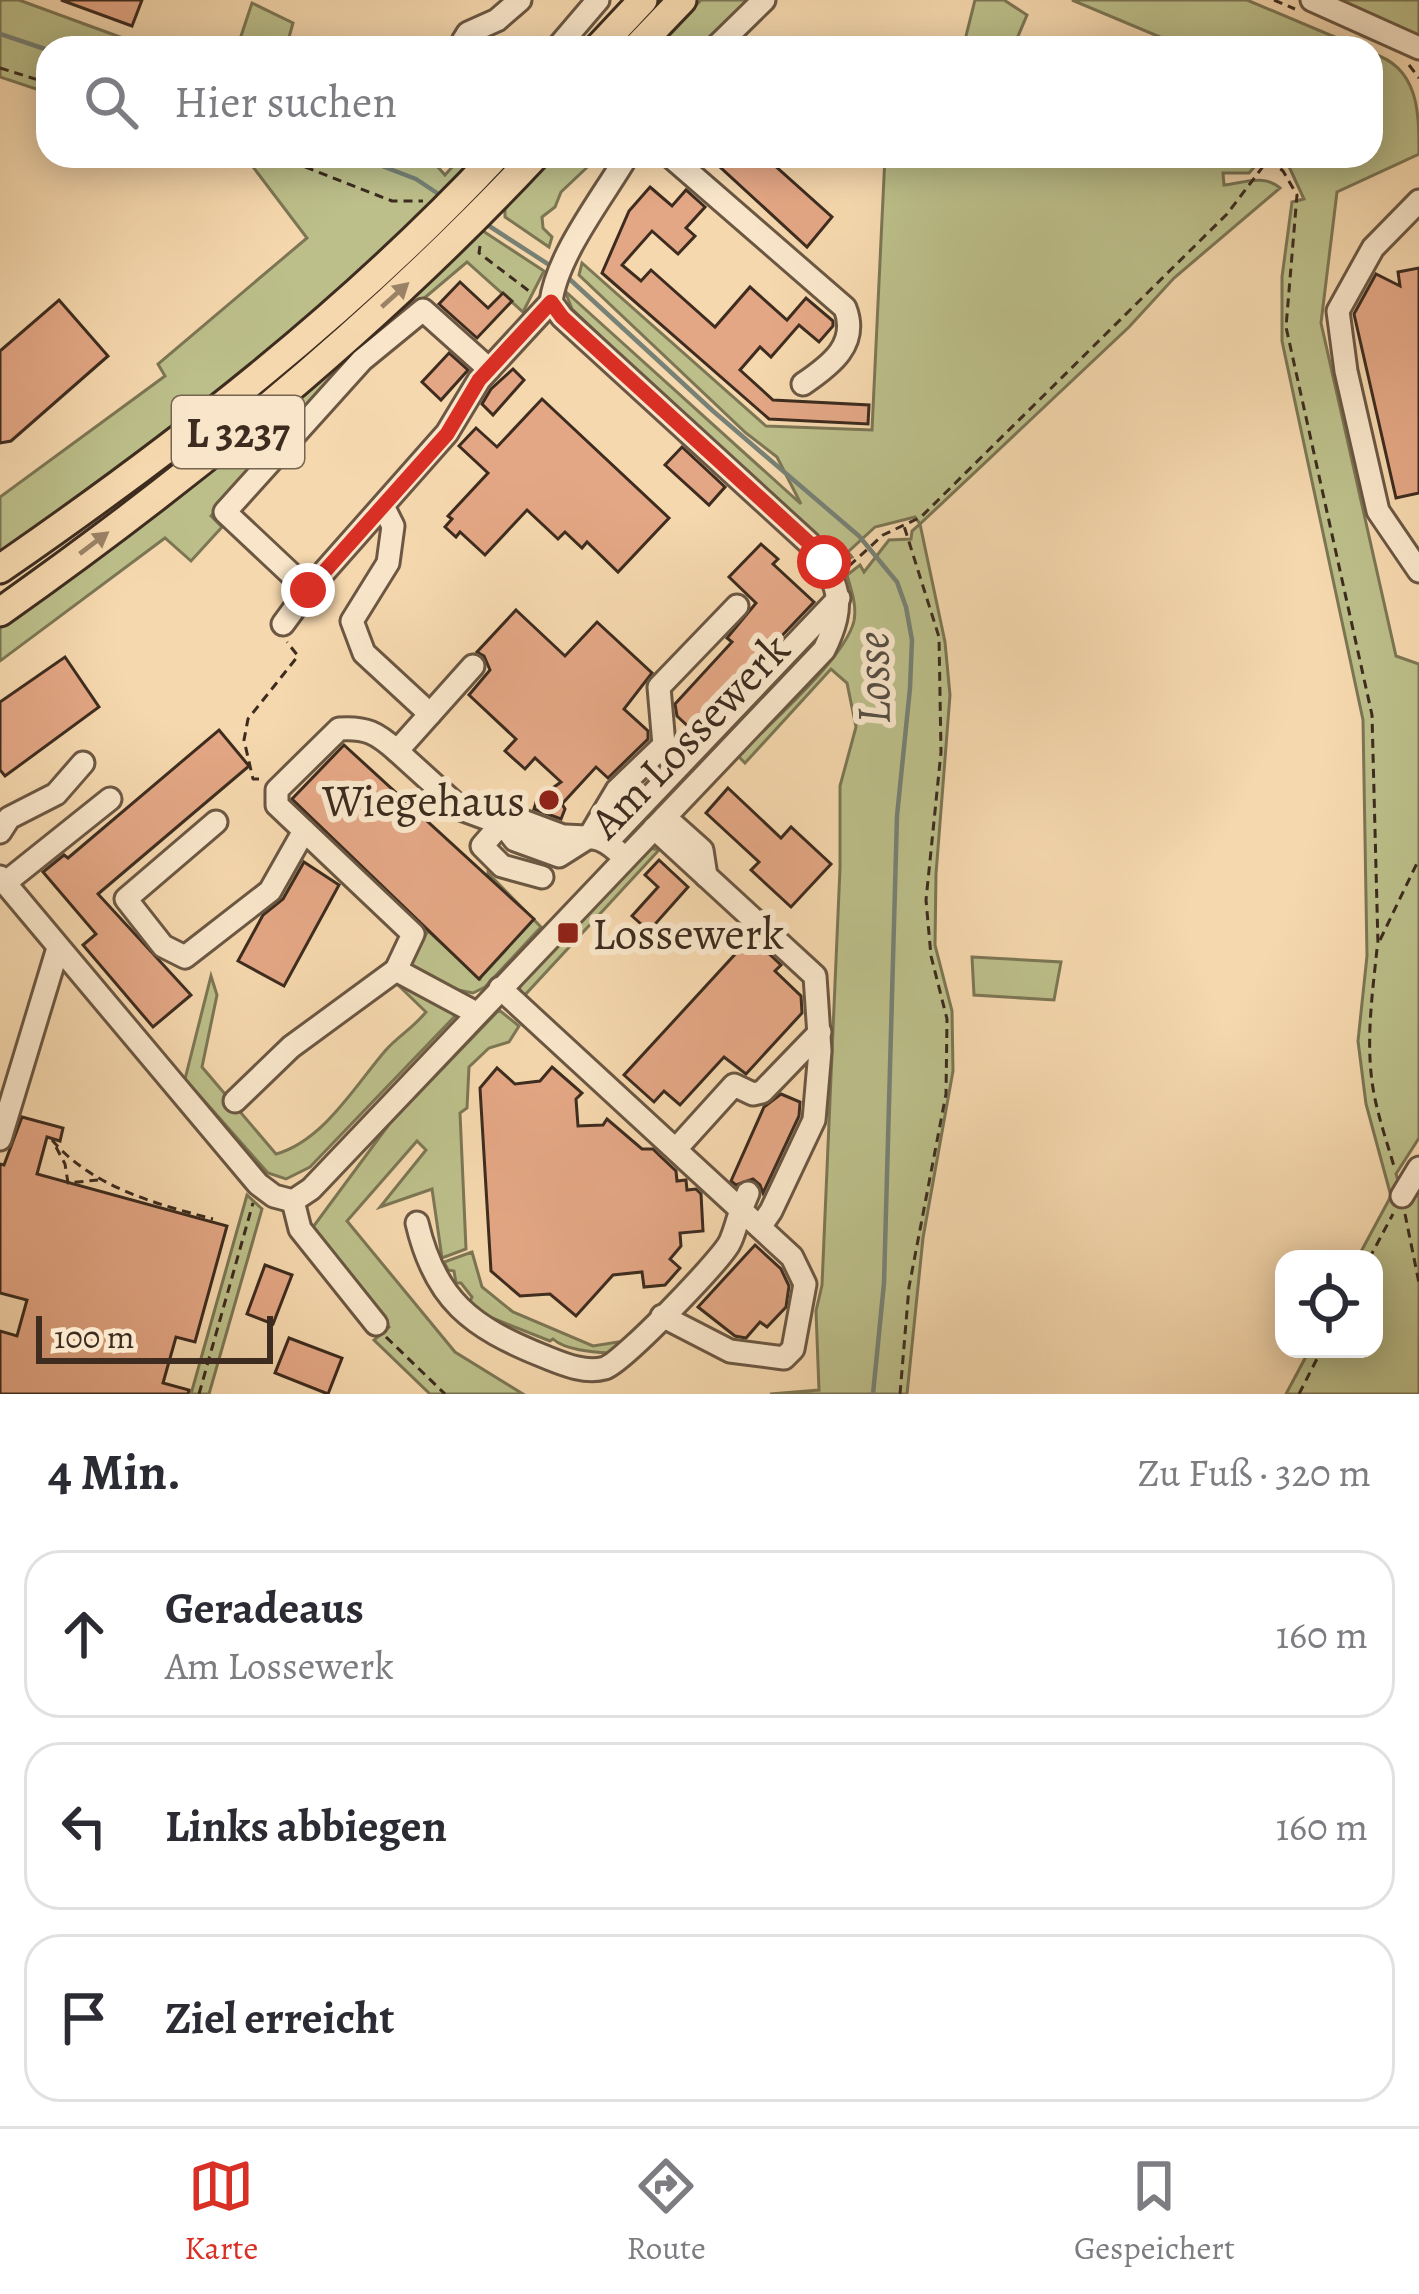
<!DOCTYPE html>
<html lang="de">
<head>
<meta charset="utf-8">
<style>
  :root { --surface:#fff; --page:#f7f7f7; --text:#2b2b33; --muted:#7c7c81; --line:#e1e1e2; --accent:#d93025 }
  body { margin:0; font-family:Alegreya,serif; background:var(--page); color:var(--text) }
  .controls { position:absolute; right:36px; bottom:36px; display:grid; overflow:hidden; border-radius:24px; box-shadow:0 6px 30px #0003 }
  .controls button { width:108px; height:108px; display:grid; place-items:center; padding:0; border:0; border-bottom:3px solid var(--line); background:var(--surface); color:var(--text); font:60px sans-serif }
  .scale { position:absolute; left:36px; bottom:30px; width:237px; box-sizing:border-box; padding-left:12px; border:6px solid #3d2c1f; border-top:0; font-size:33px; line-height:42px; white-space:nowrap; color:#3d2c1f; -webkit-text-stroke:9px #f9e6ca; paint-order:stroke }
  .stop { position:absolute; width:36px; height:36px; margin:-27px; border:9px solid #d93025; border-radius:50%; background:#fff }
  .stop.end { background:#d93025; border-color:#fff; box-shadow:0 3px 12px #0008 }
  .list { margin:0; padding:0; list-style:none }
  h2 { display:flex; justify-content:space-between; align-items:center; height:156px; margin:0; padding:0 48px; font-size:51px }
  h2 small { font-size:39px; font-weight:400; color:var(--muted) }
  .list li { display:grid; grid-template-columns:78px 1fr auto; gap:36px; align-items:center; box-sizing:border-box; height:168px; margin:0 24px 24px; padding:0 24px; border:3px solid var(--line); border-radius:36px }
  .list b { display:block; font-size:45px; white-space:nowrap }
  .list p { margin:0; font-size:39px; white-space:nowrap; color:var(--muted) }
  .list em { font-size:39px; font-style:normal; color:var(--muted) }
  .icon { flex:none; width:66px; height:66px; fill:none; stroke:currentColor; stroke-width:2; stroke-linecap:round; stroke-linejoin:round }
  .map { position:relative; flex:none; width:1419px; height:1394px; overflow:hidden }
  .search { position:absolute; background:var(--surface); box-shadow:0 6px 30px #0003; left:36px; right:36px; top:36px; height:132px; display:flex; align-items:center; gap:30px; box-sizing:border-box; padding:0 42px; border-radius:36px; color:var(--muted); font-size:45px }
  .sheet { height:732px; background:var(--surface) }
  nav { display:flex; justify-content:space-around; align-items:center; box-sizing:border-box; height:168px; border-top:3px solid var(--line); background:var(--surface); font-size:33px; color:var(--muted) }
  nav a { display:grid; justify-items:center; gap:6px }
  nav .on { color:var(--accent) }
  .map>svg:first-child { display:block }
  .green { fill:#bcbf8a; stroke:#7c7654; stroke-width:3 }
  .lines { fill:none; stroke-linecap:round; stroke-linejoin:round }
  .stream { stroke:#778175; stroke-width:4.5 }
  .building { fill:#e4a785; stroke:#3d2c1f; stroke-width:3 }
  .minor-casing { stroke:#6b5743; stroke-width:27 }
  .major-casing { stroke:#3d2c1f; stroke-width:33 }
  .path { stroke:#3d2c1f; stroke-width:3; stroke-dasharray:9 6; stroke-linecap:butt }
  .minor { stroke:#f9e6ca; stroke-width:21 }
  .major { stroke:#f6d8ae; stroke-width:27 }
  .oneway { fill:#9a8266 }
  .route { stroke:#d93025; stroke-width:15 }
  .poi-dot { fill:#8f2418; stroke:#f9e6ca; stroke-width:4.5 }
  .labels { text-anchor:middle; stroke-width:12; stroke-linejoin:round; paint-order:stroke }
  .shield { fill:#f9e6ca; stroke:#756452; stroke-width:3 }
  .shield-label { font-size:42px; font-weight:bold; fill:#3d2c1f }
  .street-label { font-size:45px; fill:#3d2c1f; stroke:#f9e6ca }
  .poi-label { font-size:45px; fill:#3d2c1f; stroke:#f9e6ca; text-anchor:end }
  .water-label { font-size:48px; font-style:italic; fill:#554f43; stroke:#f9e6ca }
</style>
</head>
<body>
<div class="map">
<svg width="1419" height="1394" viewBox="0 0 1419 1394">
  <rect width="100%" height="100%" fill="#f6d8ae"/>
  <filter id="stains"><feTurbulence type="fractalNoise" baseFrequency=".00167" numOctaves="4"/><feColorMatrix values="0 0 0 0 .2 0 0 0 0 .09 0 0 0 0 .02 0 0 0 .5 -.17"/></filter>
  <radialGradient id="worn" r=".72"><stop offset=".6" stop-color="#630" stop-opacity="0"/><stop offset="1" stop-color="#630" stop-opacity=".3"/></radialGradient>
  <!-- green -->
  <g class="green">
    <path d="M0,0h19l131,48h-102v45l-48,-16z"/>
    <path d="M701,0h49l-46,48h-49z"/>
    <path d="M975,0h29l23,15 -14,33h-50z"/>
    <path d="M1072,0h175l109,46 -170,2z"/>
    <path d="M1333,0h86v36z"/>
    <path d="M252,3l41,20 -7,25h-49z"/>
    <path d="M1371,53c48,14 48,59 48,101l-82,38 -16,131 75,333 23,8v474l-23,36 7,22 16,-13v211h-133l24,-45h64v-90h-17l34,-63 -25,-92 -8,-63 9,-85 -4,-236 -81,-379v-64l10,-75 12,-3 -19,-41 86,-2z"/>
    <path d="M238,156h190l17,19 17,-19h19l-74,76 -167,146 -240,178v-59l165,-121 -7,-12 149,-126 -60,-79z"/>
    <path d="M552,156h47l-38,36 -6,15 -13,10 1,11 9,9 -3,10 -44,-30v-11z"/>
    <path d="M885,156h379l-15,17h-26l1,12c20,-2 40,-11 56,3l-106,90 -45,49 -209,197 25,118 5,53 -14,179 -1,71 17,66 1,60 -30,167 -16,156h-137l49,-4 -3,-79 6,-26 18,-417v-82l16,-59 -9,-44 -16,-14 -86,94 -7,-7c29,-30 107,-97 116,-135 3,-17 -3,-31 -7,-46l13,-10 4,7 25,-32 22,-1 1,-8 8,-7 -5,-7 -40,10 -27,25 4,5 -13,8 -32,-37 -194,-175v-5l-41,-39 -7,-18 236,213 -24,-47 -31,-24 -167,-158 3,-12 184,163 106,4z"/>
    <path d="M483,231l61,40 -21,41 -56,-50 -102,86 -154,168 11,11 -31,34 -26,-23 -165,123v-33l55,-39z"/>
    <path d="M650,848l9,2 -136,147 -4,-4 2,-12z"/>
    <path d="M488,873l53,54 -56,60 -12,6 -15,-3 -2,4 -48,-29 20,-34 52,47z"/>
    <path d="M972,957l89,5 -7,38 -80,-5z"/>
    <path d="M211,976l6,19 -15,72 74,87c47,-13 79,-68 109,-103 12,-14 27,-22 41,-39l-28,-27 3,-2 56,31 -147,153 -24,12 -18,-6 -83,-94z"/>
    <path d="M499,1010l20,16 -10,16 -20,6 -20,19 -2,41 -7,5 6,136 -24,9 -10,-69 -52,18 46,-57 -9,-9 -70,80 108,131 68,42h-93l-56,-54 15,-13 -76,-100 77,-104z"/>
    <path d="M247,1195l15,14 -53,185h-18z"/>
    <path d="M472,1252l10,35 31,25 80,34 31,-5 -14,12c-18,-1 -45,-3 -57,-14l-3,2 -63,-25 -17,-14 2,-5 -11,-14h-5l-2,-12 -6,-1 -4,-8z"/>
  </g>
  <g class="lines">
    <!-- stream -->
    <g class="stream">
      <path d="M0,34l48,16"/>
      <path d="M356,156l60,23 27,18"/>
      <path d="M483,222l71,46"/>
      <path d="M564,274l149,137 146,125 38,46 9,25 6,33 -2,48 -13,128 -13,467 -11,111"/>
    </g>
  </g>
  <!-- building -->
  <g class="building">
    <path d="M61,0h81l-10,26z"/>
    <path d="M708,156h56l68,61 -25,30z"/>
    <path d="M650,187l22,19 14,-16 19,17 -19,21 9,8 -17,18 -26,-23 -30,34 19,16 10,-11 64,57 35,-40 37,33 19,-22 27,23v5l-14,16 -20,-17 -28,32 -11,-10 -20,23 33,30 96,5 -1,19 -99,-5 -167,-146 27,-62z"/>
    <path d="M1419,268v225l-23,5 -42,-184 22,-40 24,12 -2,-14z"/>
    <path d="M460,282l28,26 15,-15 9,8 -35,37 -38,-34z"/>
    <path d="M59,300l49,56 -97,85 -11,2v-92z"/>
    <path d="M449,353l19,17 -27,30 -19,-18z"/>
    <path d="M513,369l11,11 -31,35 -11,-11 9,-15z"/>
    <path d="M542,399l127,119 -51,54 -31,-30 -5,6 -17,-16 -7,7 -31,-29 -42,45 -25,-23 -4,5 -11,-10 7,-8 -4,-3 40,-43 -29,-27 17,-18 21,19z"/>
    <path d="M682,447l43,40 -16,18 -44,-40z"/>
    <path d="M761,544l17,15 -5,5 41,38 -122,128 -15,-14 -2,-12 57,-62 -5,-4 29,-35 -27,-26z"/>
    <path d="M516,610l49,46 32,-34 55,51 -28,36 24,22v8l-40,39 -12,-11 -34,37 3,5 -4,10 -27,-10 3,-10 24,-17 -26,-24 -10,11 -20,-18 11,-12 -47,-44 21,-25 -6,-14 -7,-4z"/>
    <path d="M65,657l34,50 -94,69 -5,-6v-68z"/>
    <path d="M219,730l30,36 -151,128 93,101 -38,32 -70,-82 13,-11 -53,-62 21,-17 4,3z"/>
    <path d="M344,745l190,174 -55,60 -187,-180z"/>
    <path d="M728,788l53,50 10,-11 40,37 -40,43 -40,-37 8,-8 -53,-49z"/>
    <path d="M659,860l29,27 -39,44 -17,-15 26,-29 -13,-12z"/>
    <path d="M304,862l35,23 -55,101 -46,-25 25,-46 20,-16z"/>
    <path d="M751,937l30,28 -6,6 26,25 1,17 -56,61 -22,-17 -44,48 -16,-14 -10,11 -30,-27z"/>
    <path d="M552,1067l30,26 -6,6 2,27 25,-1 4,-6 35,30h11l6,6 17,16 1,10 9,-1 1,10 9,-1 5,5 2,37 -23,2 1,13 -11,13 10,9 -15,17 -21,2 -2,-15 -29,3 -37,41 -26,-22 -30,2 -29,-25 -11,-183 17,-20 18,16 25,-3z"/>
    <path d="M781,1094l19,8 -1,14 -36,77 -3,-8 -7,-6 -17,6 -5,-4 33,-74z"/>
    <path d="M22,1117l41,11 -3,13 -13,-4 -10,37 190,52 -32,116 -19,-5 -13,46 26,7 -1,4h-188v-63l17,5 10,-36 -27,-7v-129l4,1z"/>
    <path d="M755,1245l26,24 8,17 -3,21 -19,20 -7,-5 -14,16 -11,-2 -37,-29z"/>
    <path d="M265,1265l27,10 -19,49 -26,-10z"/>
    <path d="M289,1338l53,20 -14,36 -53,-21z"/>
  </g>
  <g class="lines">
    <defs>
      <g id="minor">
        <path d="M1312,0l107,48"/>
        <path d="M464,48l-1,-7 5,-8 29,-13 23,-20"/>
        <path d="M557,48l41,-48"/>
        <path d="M715,48l49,-48"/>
        <path d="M670,156l175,152c14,36 -14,57 -42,76"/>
        <path d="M1419,201l-46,47 -35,63 8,60 32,140 41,60"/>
        <path d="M384,508l9,18 -5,37 -36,58 12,32 66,61"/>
        <path d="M308,590l-83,-78 137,-152 61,-50 66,59"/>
        <path d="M283,624l25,-34 139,-157 32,-53 72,-78"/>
        <path d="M473,666l-76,85 64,58 54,20"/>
        <path d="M397,751c-20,-18 -31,-24 -58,-22l-62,61v15l136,129 -17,36 80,43"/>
        <path d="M665,817l37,33 4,26"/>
        <path d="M216,822l-90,77 37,47 22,11 85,-66 34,-60"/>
        <path d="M502,823l-20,23 20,20 40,11"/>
        <path d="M654,828l161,148 5,75 -6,69 -43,91 -11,16"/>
        <path d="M0,832l9,-14 47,-24 27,-31"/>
        <path d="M608,841l231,-243"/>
        <path d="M625,858c-23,-22 -28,-21 -59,-22h-3l-40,-15 -21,2 13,17 44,16 30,-19 28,-47 47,-45 -5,-58 78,-81"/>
        <path d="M0,877l258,307 16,12 19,5 18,-12 513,-539c23,-47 16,-67 -15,-107l-247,-226 -11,-15c6,-47 52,-105 76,-146"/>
        <path d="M5,883l105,-84"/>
        <path d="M235,1101l56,-54 105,-77"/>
        <path d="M0,1139l58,-191"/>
        <path d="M676,1149l58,-64 19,9 9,-2 58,-60"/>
        <path d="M1402,1196l17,-28"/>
        <path d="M293,1201l7,28 76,95"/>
        <path d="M417,1223c18,77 54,104 126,133 18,7 41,18 62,12 18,-6 112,-104 124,-124 5,-9 8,-23 12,-34l-241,-222"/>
        <path d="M662,1316l68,35 54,7 9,-9 12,-65 -13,-27 -51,-47 7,-17"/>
      </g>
      <g id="major">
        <path d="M598,48l45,-48"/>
        <path d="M636,48l46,-48"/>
        <path d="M0,569c178,-123 348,-255 496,-413"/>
        <path d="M0,612c191,-135 375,-285 535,-456"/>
      </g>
    </defs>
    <!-- minor casing -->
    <use href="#minor" class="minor-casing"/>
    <!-- major casing -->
    <use href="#major" class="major-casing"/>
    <!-- path -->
    <g class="path">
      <path d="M1274,0l21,9"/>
      <path d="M1409,65l10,13"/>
      <path d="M0,68l48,15"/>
      <path d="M277,156l115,45h31"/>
      <path d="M1269,159l14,12 14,24 -11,132 86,388 6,230"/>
      <path d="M480,246l-1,7 54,41"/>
      <path d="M849,566l34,-31 38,-18 306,-303 44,-58"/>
      <path d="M259,779h-6l-9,-39 4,-21 50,-63 -11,-14"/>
      <path d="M1380,940l39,-81"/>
      <path d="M1377,949c-5,48 -12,97 -3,145 5,26 14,51 21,76"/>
      <path d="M52,1140c40,47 104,64 161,79"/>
      <path d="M56,1147l9,17 3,19 30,-3"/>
      <path d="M1405,1214l14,69"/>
      <path d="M1369,1259l24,-45"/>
      <path d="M386,1337l59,57"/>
      <path d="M199,1394l54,-191"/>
      <path d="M900,1394l9,-107 37,-193 1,-75 -16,-63 -5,-56 15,-148 -2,-115 -35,-111"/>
      <path d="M1299,1394l23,-45"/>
    </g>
    <!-- minor -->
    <use href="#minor" class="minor"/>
    <!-- major -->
    <use href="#major" class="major"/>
  </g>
  <!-- one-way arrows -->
  <defs><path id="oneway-solid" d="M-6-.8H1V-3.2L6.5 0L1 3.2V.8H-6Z" transform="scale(3)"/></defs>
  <g class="oneway">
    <use href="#oneway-solid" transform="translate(395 295) rotate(-42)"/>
    <use href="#oneway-solid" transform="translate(94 543) rotate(-37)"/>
  </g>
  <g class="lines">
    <!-- route -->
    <path class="route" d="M308,590l139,-156 32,-54 72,-78 11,15 247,226 15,19"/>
  </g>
  <!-- markers -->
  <g class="poi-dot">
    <circle cx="549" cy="800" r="12"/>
    <rect x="556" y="921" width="24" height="24" rx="6"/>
  </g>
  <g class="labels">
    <!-- shield labels -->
    <rect class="shield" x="172" y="396" width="132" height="72" rx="9"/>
    <g class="shield-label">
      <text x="238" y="447">L 3237</text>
    </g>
    <!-- street labels -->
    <g class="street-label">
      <text transform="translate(689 735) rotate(-46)" y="16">Am Lossewerk</text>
    </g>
    <!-- poi labels -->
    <g class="poi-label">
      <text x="525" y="816">Wiegehaus</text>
      <text x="592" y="949" text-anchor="start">Lossewerk</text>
    </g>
    <!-- water labels -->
    <g class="water-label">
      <text transform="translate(872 678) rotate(-91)" y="17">Losse</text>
    </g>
  </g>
  <rect width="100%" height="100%" filter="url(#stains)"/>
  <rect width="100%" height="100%" fill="url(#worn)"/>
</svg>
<div class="controls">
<button><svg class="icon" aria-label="locate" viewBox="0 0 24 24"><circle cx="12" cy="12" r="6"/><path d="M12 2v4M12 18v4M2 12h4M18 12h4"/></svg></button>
</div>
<div class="scale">100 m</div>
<div class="stop" style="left:824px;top:562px"></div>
<div class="stop end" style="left:308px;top:590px"></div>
<div class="search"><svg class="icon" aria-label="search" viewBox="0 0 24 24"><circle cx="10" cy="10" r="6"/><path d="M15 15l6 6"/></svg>Hier suchen</div>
</div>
<section class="sheet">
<h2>4 Min.<small>Zu Fuß · 320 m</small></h2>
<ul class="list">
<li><svg class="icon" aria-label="ahead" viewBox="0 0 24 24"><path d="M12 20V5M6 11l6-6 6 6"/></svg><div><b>Geradeaus</b><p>Am Lossewerk</p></div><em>160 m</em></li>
<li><svg class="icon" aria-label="left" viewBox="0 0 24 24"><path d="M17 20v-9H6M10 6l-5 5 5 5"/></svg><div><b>Links abbiegen</b></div><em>160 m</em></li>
<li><svg class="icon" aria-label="arrive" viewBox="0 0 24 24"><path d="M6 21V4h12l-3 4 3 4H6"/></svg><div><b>Ziel erreicht</b></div></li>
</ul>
</section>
<nav>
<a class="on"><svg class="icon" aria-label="map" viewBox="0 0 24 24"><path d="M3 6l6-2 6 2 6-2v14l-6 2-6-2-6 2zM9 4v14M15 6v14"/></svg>Karte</a>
<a><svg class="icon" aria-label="directions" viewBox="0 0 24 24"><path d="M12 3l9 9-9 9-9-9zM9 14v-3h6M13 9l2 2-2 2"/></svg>Route</a>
<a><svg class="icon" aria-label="saved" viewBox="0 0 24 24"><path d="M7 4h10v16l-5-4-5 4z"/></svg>Gespeichert</a>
</nav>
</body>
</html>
